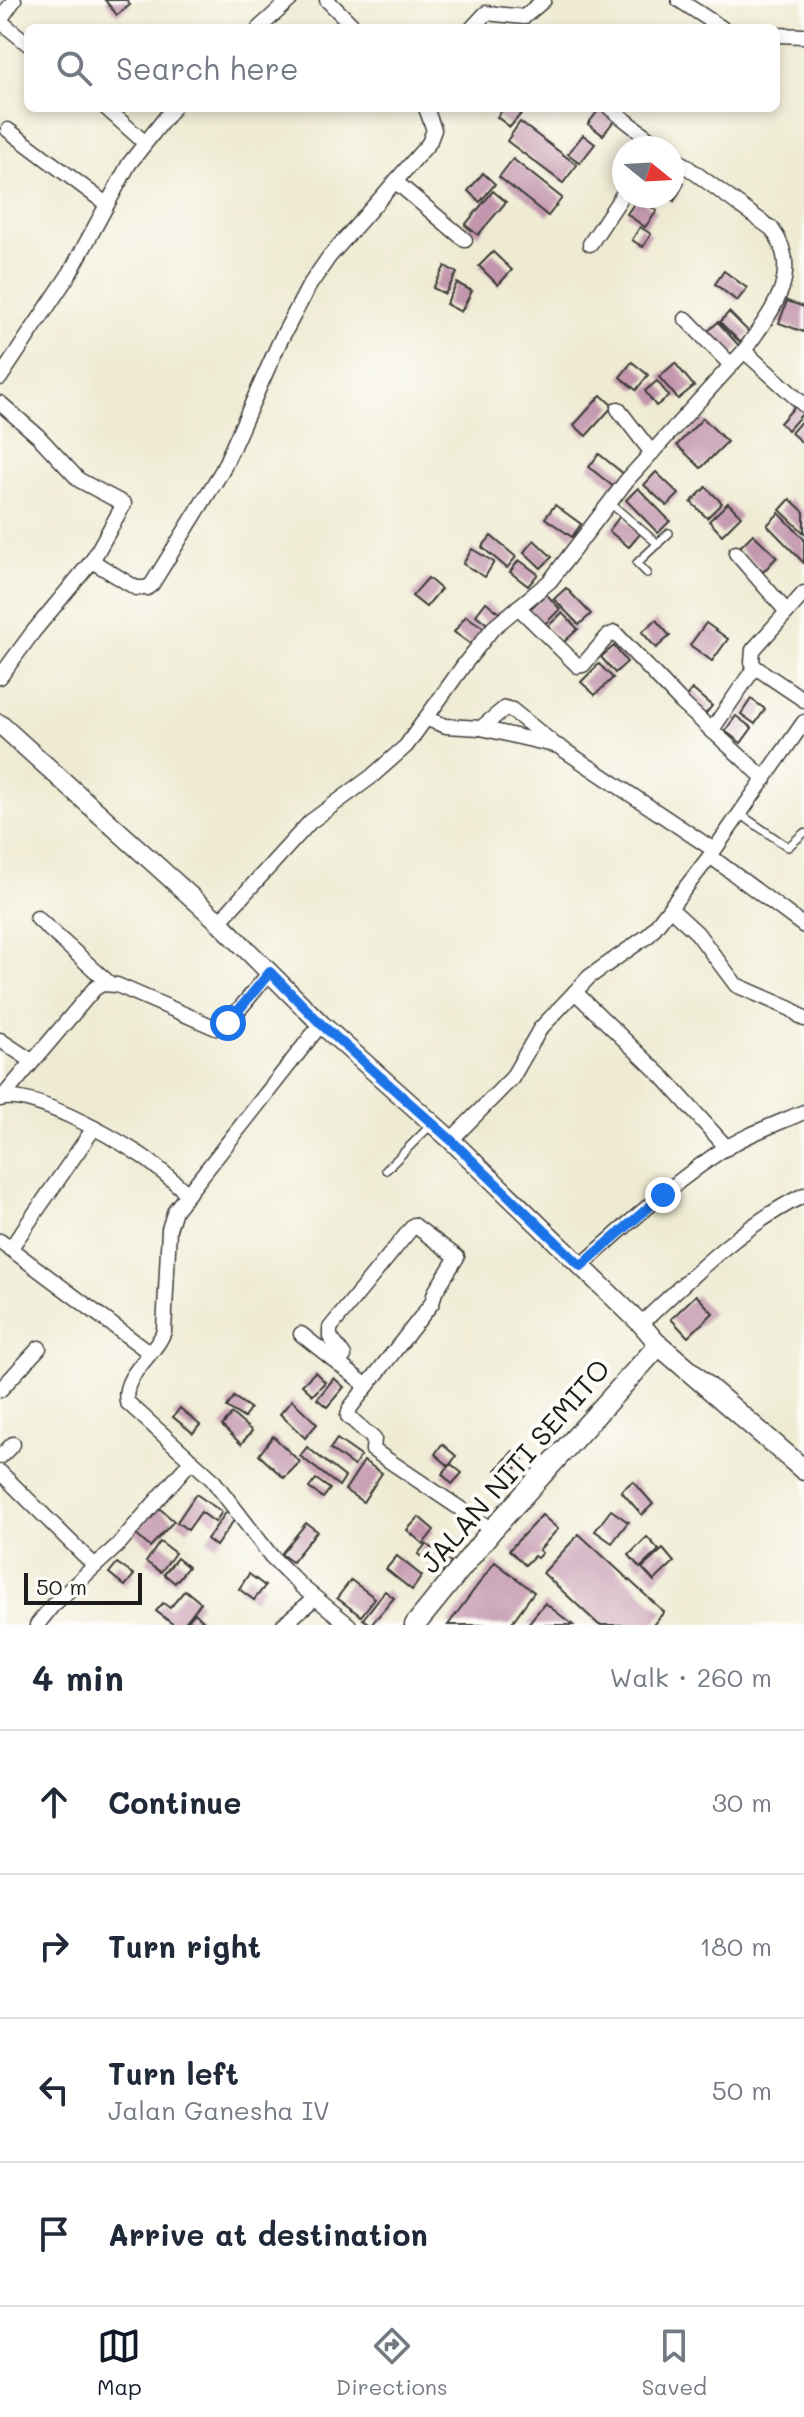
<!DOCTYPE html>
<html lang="en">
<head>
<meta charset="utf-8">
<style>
  :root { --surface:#fff; --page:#f2f2f3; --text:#1f2937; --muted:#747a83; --line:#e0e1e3; --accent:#111827 }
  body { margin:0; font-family:Mali,sans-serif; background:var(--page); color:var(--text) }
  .compass { position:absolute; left:612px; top:136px; width:72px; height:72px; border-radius:50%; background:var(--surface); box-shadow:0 4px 12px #0003; rotate:108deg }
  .scale { position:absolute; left:24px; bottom:20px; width:118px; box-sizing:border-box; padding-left:8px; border:4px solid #1c1c1c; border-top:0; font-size:22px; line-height:28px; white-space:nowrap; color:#1c1c1c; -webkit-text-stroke:6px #fdfcf7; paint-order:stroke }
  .stop { position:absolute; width:24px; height:24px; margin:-18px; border:6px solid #1a73e8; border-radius:50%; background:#fff }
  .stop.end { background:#1a73e8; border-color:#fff; box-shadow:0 2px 8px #0008 }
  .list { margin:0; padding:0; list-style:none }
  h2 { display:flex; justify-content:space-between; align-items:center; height:104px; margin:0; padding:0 32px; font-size:34px }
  h2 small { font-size:26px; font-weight:400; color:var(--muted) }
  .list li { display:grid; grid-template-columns:52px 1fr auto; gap:24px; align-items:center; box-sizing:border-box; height:144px; padding:0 32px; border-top:2px solid var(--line) }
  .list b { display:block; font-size:30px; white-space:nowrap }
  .list p { margin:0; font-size:26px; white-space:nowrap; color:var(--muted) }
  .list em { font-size:26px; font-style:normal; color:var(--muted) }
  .icon { flex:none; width:44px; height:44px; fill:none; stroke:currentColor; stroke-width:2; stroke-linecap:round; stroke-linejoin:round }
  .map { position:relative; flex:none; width:804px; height:1625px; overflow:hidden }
  .search { position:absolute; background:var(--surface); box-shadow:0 4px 12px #0003; left:24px; right:24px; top:24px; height:88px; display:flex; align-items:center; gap:20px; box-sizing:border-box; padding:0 28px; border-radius:12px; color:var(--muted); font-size:30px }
  .sheet { height:680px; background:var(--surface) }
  nav { display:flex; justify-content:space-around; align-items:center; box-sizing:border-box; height:112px; border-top:2px solid var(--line); background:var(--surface); font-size:22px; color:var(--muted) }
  nav a { display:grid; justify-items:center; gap:4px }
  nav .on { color:var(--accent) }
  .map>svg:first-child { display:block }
  .building { fill:#c396ad }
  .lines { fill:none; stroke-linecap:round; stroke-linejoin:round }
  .service-casing { stroke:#3c3b37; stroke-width:10 }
  .minor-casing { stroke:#3c3b37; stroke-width:17 }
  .tertiary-casing { stroke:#3c3b37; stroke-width:21 }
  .secondary-casing { stroke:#3c3b37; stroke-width:23 }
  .service { stroke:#fff; stroke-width:7 }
  .minor { stroke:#fff; stroke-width:14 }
  .tertiary { stroke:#fff; stroke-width:18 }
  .secondary { stroke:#fff; stroke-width:20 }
  .route { stroke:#1a73e8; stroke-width:10 }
  .labels { text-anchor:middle; stroke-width:8; stroke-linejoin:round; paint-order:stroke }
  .street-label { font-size:28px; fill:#1c1c1c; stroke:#fdfcf7 }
</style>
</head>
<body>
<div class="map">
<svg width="804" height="1625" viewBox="0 0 804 1625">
  <rect width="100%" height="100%" fill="#fdfcf7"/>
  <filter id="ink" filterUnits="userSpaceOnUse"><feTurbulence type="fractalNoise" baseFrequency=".0125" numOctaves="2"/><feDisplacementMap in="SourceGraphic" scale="16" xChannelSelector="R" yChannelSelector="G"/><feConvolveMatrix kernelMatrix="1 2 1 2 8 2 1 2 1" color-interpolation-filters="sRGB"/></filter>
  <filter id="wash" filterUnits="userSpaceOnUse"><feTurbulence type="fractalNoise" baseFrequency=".006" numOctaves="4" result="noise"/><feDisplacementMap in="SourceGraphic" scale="32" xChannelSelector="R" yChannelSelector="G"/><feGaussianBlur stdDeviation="1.8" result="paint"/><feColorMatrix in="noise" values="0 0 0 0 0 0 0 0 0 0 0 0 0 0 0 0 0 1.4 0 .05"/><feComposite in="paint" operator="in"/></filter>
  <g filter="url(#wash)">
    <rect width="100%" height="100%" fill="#efebd3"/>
    <g id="blocks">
      <!-- building -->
      <g class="building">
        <path d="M105,0h22l3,5 -13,10z"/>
        <path d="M504,108h22l-16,19 -13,-10z"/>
        <path d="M600,108l16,10 -13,17 -15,-11z"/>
        <path d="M520,122l57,43 -14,18 -56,-42z"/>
        <path d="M583,135l12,9 -15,19 -12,-9z"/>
        <path d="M513,159l49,39 -14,18 -49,-39z"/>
        <path d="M483,173l12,11 -15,18 -12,-11z"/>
        <path d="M672,176l12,7 -10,18 -8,-5h6z"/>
        <path d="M493,191l13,11 -28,33 -13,-10z"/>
        <path d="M638,198l19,13 -12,16 -18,-13z"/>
        <path d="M640,227l11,7 -8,13 -11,-7z"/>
        <path d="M493,252l19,18 -14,15 -19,-19z"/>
        <path d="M445,266l12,7 -12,21 -12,-6z"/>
        <path d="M724,271l23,17 -10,13 -22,-17z"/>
        <path d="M457,283l15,8 -11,21 -15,-8z"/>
        <path d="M787,301l17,6v25l-25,-9z"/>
        <path d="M729,312l21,21 -9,10 -21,-21z"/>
        <path d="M718,322l22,25 -11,10 -22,-25z"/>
        <path d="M632,362l16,13 -12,15 -16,-13z"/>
        <path d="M675,363l19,23 -16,13 -19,-22z"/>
        <path d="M657,381l12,15 -13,10 -11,-15z"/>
        <path d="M601,395l12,11 -27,30 -12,-11z"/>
        <path d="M798,403l6,9 -16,18 -8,-7z"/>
        <path d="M703,418l24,24 -26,26 -24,-23z"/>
        <path d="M804,418v26l-13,-11z"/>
        <path d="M599,454l26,21 -10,13 -26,-21z"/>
        <path d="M656,472l23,22 -12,12 -23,-21z"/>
        <path d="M706,487l16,16 -15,15 -16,-16z"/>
        <path d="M638,488l32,33 -12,12 -32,-33z"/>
        <path d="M790,499l14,13v21l-24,-23z"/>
        <path d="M728,503l13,13 -19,19 -13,-14z"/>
        <path d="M555,505l26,19 -9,13 -27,-19z"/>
        <path d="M779,513l25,26v24l-37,-38z"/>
        <path d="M620,516l21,17 -12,14 -20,-16z"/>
        <path d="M753,534l24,23 -14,15 -24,-24z"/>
        <path d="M491,536l25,21 -9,11 -25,-21z"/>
        <path d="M534,540l18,17 -11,11 -17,-16z"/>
        <path d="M472,549l22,13 -9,15 -22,-13z"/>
        <path d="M519,560l19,14 -10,12 -18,-14z"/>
        <path d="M428,578l13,11 -15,18 -14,-11z"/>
        <path d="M566,588l25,26 -12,11 -25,-26z"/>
        <path d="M546,594l14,15 -16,16 -15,-15z"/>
        <path d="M486,602l15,12 -10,13 -15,-12z"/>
        <path d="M562,613l16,16 -15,14 -16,-16z"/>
        <path d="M466,616l18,12 -12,17 -18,-13z"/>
        <path d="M656,620l14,16 -14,12 -14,-16z"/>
        <path d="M706,623l22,16 -16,22 -22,-16z"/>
        <path d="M614,646l13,16 -12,11 -14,-16z"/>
        <path d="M599,664l14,14 -18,17 -14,-13z"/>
        <path d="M692,689l20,17 -9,11 -20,-17z"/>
        <path d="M751,699l14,10 -10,15 -14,-10z"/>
        <path d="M736,716l16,12 -11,15 -16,-12z"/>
        <path d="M696,1295l17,18 -25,24 -17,-18z"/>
        <path d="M315,1372l10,10 -12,13 -11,-10z"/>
        <path d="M334,1378l10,9 -17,20 -10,-8z"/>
        <path d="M234,1397l16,11 -6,10 -17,-11z"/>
        <path d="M292,1400l25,24 -12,14 -25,-24z"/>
        <path d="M180,1408l20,17 -7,8 -20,-16z"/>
        <path d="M232,1414l20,17 -11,13 -19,-18z"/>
        <path d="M273,1436l27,26 -16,16 -25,-23z"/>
        <path d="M337,1439l24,17 -7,10 -24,-17z"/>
        <path d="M442,1444l14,12 -7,10 -14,-12z"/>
        <path d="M307,1447l38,30 -6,9 -39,-30z"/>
        <path d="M513,1451l10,9 -17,19 -10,-9z"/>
        <path d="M364,1461l18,12 -19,29 -18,-12z"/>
        <path d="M451,1464l11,9 -10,11 -10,-10z"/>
        <path d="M316,1479l14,10 -7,9 -14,-10z"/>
        <path d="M633,1481l20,23 -11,11 -21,-24z"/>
        <path d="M196,1494l26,18 -7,10 -14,-10 -13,18 -11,-8z"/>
        <path d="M158,1507l16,14 -24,26 -16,-14z"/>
        <path d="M230,1507l9,6 -23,33 -9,-7z"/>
        <path d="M611,1510l17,12 -16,21 -17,-12z"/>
        <path d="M542,1515l16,14 -19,21 3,3 -5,5 -3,-2 -9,9 -16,-15z"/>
        <path d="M419,1517l15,13 -11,14 -16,-14z"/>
        <path d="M306,1523l11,8 -25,31 -11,-8z"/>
        <path d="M579,1534l85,78 -11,13h-54l-56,-52z"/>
        <path d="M647,1537l12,13 -19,18 -11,-13z"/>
        <path d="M160,1542l15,11 -14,19 -15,-10z"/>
        <path d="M426,1544l25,19 -8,10 -25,-19z"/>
        <path d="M663,1549l11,13 -20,19 -12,-13z"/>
        <path d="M397,1556l25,20 -10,14 -26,-21z"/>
        <path d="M177,1558l11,9 -13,16 -11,-9z"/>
        <path d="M495,1562l39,30 -24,33h-62z"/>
        <path d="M117,1563l17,12 -9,11 -16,-13z"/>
        <path d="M249,1574l16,12 -11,14 -15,-11z"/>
        <path d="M351,1580l24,18 -14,18 -24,-18z"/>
        <path d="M185,1590l16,13 -18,22h-9l-18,-14 7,-8 7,5z"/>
        <path d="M385,1591l9,7 -23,27 -8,-6z"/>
        <path d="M545,1603l28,22h-46z"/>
        <path d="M195,1613l12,12h-16l-3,-4z"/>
      </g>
    </g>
  </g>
  <g filter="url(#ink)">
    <use href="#blocks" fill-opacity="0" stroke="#3c3b37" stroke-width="2"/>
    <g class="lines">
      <defs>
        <g id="service">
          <path d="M610,503l48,41"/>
          <path d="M647,573l-10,-10 32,-30"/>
          <path d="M740,814l48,33 16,-14"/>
          <path d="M386,1170l45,-45"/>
        </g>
        <g id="minor">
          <path d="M327,0l28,28"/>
          <path d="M679,0l43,28"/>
          <path d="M0,20l14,-20"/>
          <path d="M0,21l28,23"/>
          <path d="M259,28l31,-28"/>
          <path d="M472,28l14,-15 38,4 20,-17"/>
          <path d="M776,35l28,1"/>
          <path d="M106,108l38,34"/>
          <path d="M610,108l51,40"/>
          <path d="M8,130l97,73"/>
          <path d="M672,156l100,73c32,44 0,82 -28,122"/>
          <path d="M396,182l69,58"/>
          <path d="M590,244l34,-51"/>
          <path d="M686,319l45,46"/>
          <path d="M0,378l70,-105 59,-109 44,-56"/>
          <path d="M0,403l38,33 41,44 45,24 -32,57"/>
          <path d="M618,409l34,44"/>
          <path d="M736,553l51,59"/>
          <path d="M804,593l-51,57 -1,12 3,5 49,33"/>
          <path d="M518,607l60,59 5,-1 25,-29 7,-3 67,70 83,76"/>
          <path d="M0,677l33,-45 59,-71 44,27h11l5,-4 70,-113 57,-128 30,-57 20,-29 100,-114 5,-13 -8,-22"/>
          <path d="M427,719l19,7 35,2 77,18 156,104"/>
          <path d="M481,728l24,-20 7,2 41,33"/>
          <path d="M711,731l44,-64"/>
          <path d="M710,856l94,70"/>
          <path d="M671,909l26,24 39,52 55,24 13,10"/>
          <path d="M37,918l72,65"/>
          <path d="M219,922l91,-100 61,-45 35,-31 60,-84 27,-34 57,-47 77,-101 117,-129 60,54"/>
          <path d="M575,992l89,86 63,70"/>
          <path d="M321,1024l-146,186 -6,19 -5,102c-8,24 -43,44 -37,71l85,77 59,77 31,31 47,38"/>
          <path d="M0,1040l32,21"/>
          <path d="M2,1098l92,-109 8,-5 15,1 99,43 12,-5 42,-51"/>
          <path d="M0,1099c31,-9 111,37 139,55 17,11 33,26 49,40"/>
          <path d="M451,1140l61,-62 28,-49 49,-52 60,-42 61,-79 94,-134"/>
          <path d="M0,1241l150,112"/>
          <path d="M10,1249l84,-121"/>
          <path d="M581,1266c43,-39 86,-78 134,-111 27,-19 59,-30 89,-43"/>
          <path d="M641,1324c51,-48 100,-98 163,-129"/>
          <path d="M301,1334l66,52 65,-83 3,-11 22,-35 -43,-32 -84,103v9l14,19 -6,7"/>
          <path d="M367,1386l-17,22 -2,8 26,23 -1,11 119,80"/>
          <path d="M0,1390l39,-42"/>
          <path d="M0,1457l13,-13"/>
          <path d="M0,1472l95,94 23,-21 73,-84"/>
          <path d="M37,1625l15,-19 43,-40"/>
          <path d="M283,1625l32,-27"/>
        </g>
        <path id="tertiary" d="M0,724l219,198 102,102 130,116 190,184 18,21"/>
        <path id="secondary" d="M415,1625l77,-95 167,-185 145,125"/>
      </defs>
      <!-- service casing -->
      <use href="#service" class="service-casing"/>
      <!-- minor casing -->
      <use href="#minor" class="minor-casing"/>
      <!-- tertiary casing -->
      <use href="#tertiary" class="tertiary-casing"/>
      <!-- secondary casing -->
      <use href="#secondary" class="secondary-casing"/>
      <!-- service -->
      <use href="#service" class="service"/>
      <!-- minor -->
      <use href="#minor" class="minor"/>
      <!-- tertiary -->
      <use href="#tertiary" class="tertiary"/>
      <!-- secondary -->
      <use href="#secondary" class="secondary"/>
    </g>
  </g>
  <g class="lines" filter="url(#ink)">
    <!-- route -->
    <path class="route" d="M228,1023l42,-51 51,52 130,116 130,126 82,-71"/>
  </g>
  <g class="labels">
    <!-- street labels -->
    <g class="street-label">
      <text transform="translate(515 1466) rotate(-49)" y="10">JALAN NITI SEMITO</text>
    </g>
  </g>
</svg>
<svg class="compass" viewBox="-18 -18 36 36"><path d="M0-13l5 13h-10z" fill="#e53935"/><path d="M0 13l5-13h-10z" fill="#747a83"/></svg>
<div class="scale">50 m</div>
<div class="stop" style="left:228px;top:1023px"></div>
<div class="stop end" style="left:663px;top:1195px"></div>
<div class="search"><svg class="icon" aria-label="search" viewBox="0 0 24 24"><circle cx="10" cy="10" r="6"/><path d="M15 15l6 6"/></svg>Search here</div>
</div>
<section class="sheet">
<h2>4 min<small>Walk · 260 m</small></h2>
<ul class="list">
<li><svg class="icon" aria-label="ahead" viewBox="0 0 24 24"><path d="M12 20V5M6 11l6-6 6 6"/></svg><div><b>Continue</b></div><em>30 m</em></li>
<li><svg class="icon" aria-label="right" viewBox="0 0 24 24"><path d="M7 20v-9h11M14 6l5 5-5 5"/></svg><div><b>Turn right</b></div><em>180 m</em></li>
<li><svg class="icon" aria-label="left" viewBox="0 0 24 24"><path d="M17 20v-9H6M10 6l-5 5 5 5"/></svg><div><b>Turn left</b><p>Jalan Ganesha IV</p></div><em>50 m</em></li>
<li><svg class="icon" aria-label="arrive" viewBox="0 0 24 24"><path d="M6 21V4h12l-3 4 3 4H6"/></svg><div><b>Arrive at destination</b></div></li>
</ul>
</section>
<nav>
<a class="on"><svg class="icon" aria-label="map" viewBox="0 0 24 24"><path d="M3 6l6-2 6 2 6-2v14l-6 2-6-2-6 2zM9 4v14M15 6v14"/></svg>Map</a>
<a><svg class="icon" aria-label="directions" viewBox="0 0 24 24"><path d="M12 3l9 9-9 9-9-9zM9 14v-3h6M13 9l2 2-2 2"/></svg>Directions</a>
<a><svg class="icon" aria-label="saved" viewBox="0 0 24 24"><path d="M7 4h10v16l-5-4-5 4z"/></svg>Saved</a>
</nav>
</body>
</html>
